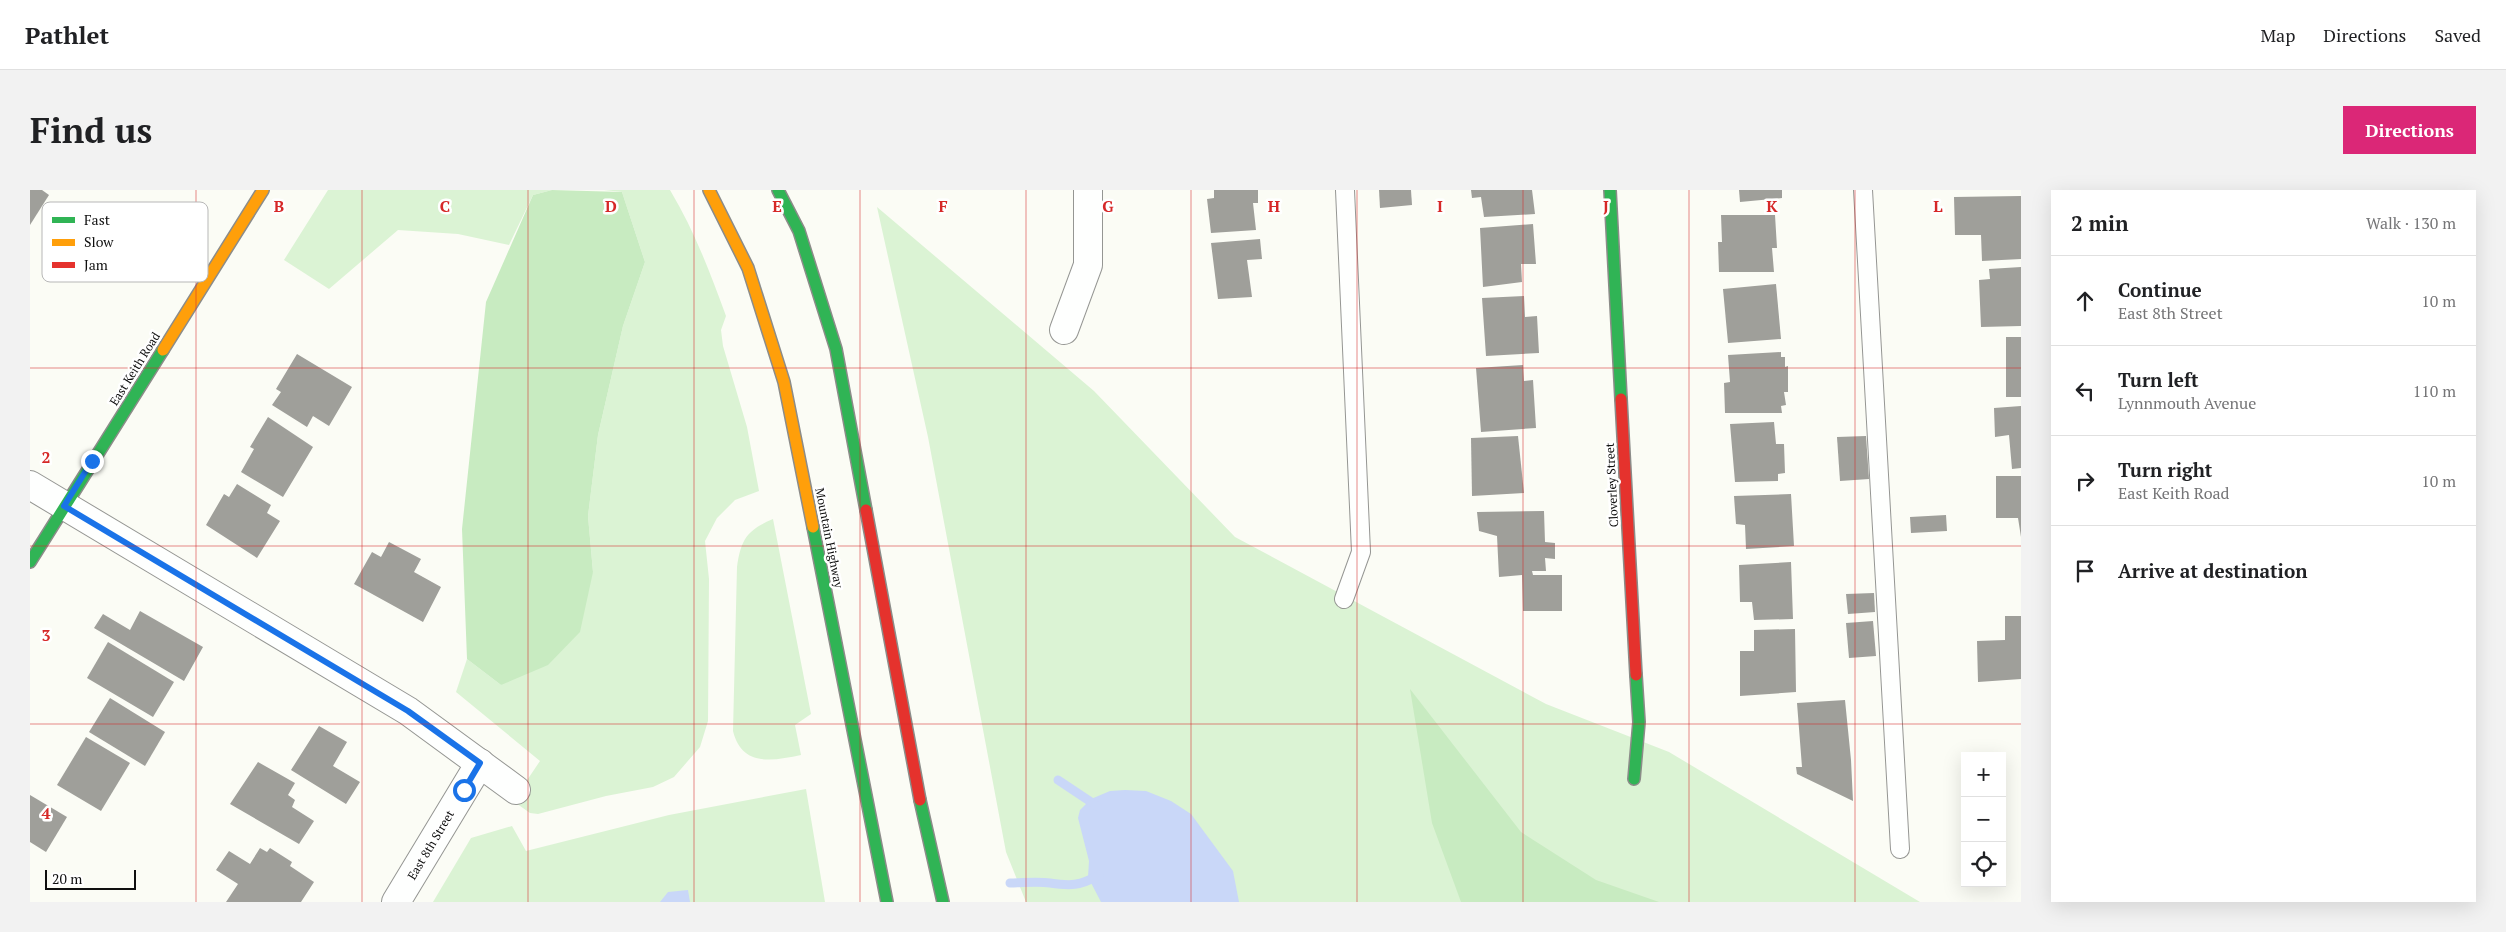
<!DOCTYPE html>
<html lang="en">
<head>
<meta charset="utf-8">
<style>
  :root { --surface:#fff; --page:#f2f2f2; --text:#202124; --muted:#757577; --line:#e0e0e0; --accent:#db2777 }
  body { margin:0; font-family:"PT Serif",serif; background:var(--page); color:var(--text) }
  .controls { position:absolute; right:15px; bottom:15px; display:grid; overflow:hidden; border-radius:0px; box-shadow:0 5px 20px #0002 }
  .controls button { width:45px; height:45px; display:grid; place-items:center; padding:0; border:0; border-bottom:1px solid var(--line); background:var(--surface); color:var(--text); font:25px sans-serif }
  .scale { position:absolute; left:15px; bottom:12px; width:91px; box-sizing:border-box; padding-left:5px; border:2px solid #0f0f0f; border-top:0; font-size:14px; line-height:18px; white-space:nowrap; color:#0f0f0f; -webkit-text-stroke:4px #fff; paint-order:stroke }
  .stop { position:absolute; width:15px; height:15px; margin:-11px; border:4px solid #1a73e8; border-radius:50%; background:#fff }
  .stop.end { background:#1a73e8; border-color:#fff; box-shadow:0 1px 5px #0008 }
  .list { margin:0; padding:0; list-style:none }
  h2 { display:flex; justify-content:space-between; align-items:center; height:65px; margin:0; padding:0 20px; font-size:21px }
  h2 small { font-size:16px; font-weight:400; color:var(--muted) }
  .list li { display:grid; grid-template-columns:32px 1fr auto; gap:15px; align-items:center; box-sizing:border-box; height:90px; padding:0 20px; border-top:1px solid var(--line) }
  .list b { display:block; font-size:19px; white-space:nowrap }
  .list p { margin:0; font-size:16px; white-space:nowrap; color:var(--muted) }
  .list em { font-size:16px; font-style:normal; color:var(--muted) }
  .icon { flex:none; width:28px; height:28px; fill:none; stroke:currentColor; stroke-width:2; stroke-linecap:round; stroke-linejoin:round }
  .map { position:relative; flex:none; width:1991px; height:712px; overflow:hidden; border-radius:0px }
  header { display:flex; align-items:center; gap:30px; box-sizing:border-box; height:70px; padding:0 25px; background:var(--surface); border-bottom:1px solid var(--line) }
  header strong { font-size:24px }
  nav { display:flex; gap:28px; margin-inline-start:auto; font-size:18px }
  .intro { display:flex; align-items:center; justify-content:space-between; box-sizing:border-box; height:120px; padding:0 30px }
  h1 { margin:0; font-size:35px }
  .button { padding:12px 22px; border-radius:0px; background:var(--accent); color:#fff; font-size:18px; font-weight:700 }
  main { display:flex; gap:30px; padding:0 30px }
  aside { flex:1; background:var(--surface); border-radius:0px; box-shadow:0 5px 20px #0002 }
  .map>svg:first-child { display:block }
  .green { fill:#dbf3d4 }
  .forest { fill:#c8ebc1 }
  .water { fill:#c9d7f8 }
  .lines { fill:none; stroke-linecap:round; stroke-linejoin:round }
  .stream { stroke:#c9d7f8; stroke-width:9 }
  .building { fill:#9f9f9a }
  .lane-casing { stroke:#959693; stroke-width:20 }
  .street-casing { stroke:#959693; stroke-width:30 }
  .fast-casing { stroke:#8c8c89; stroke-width:14 }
  .slow-casing { stroke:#8c8c89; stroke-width:14 }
  .jam-casing { stroke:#8c8c89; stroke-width:14 }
  .lane { stroke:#fefffe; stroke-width:18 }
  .street { stroke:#fefffe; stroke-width:28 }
  .fast { stroke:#30b455; stroke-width:11 }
  .slow { stroke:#ff9f0a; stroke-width:11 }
  .jam { stroke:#e5322d; stroke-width:11 }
  .route { stroke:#1a73e8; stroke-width:6 }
  .grid { fill:none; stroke:#d62828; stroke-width:1; stroke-opacity:0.55 }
  .labels { text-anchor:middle; stroke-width:5; stroke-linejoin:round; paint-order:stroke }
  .street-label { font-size:12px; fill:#0f0f0f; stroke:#fff }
  .key { fill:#fff; stroke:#b7b7b7; stroke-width:1 }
  .key-label { font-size:14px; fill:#0f0f0f }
  .grid-label { font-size:16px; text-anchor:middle; font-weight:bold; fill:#d62828; stroke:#fff; stroke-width:5; stroke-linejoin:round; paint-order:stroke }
</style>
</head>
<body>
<header>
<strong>Pathlet</strong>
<nav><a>Map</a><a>Directions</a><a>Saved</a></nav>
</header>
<div class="intro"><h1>Find us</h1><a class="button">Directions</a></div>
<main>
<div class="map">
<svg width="1991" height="712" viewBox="0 0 1991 712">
  <rect width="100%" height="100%" fill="#fbfcf5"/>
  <!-- green -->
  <g class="green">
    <path d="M298,0h224l-19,5 -24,50 -51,-11 -60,-4 -69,59 -45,-29z"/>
    <path d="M574,0h66c24,40 40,82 56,126l-5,14 2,16 24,81 12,64 -24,9 -18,18 -12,23 4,38 -1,142 -8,26 -26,30 -21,10 -47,9 -68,18 -8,-1 -17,-12 27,-40 -84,-69 11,-33 34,26 92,-113 -5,-56 10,-81 25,-109 22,-64 -23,-70z"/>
    <path d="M847,17l217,184 141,146 311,167 123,48 251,150h-894l-20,-50 -78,-415z"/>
    <path d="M743,329l38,195 -16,11 6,30c-29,6 -59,12 -68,-24l4,-164c4,-28 10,-37 36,-48z"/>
    <path d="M776,599l19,113h-392l38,-64 41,-12 14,25 143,-36z"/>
  </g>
  <!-- forest -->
  <g class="forest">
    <path d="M522,0l70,2 23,70 -22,64 -25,109 -10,81 5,56 -13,60 -32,33 -47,20 -34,-26 -5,-130 24,-227 47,-107z"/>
    <path d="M1380,499l111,143 75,48 63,22h-198l-29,-79z"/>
  </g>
  <!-- water -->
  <g class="water">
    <path d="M1095,600l21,1 25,10 20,13 42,57 6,31h-138l-13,-25 1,-16 -11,-43 2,-8 11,-11 19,-8z"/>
    <path d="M658,700l2,12h-30l8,-10z"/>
  </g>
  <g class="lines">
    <!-- stream -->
    <g class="stream">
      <path d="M1028,590l39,26"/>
      <path d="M980,693c12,0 27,-2 40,0 20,3 30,3 49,-8"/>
    </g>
  </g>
  <!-- building -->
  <g class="building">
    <path d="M0,0h12l7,5 -19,30z"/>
    <path d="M1184,0h44v13h-5l3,27 -45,3 -4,-34 7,-1z"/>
    <path d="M1349,0h32l1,15 -32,3z"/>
    <path d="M1441,0h61l3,24 -51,3 -3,-20 -9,1z"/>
    <path d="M1709,0h43v8l-42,4z"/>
    <path d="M1991,6v63l-39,2 -1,-26h-26l-1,-38z"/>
    <path d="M1691,25h54l2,33h-5l2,24h-55l-1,-30h4z"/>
    <path d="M1503,34l3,40h-15l1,18 -39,5 -3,-59z"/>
    <path d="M1230,49l2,20 -15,1 5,37 -34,2 -7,-56z"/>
    <path d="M1991,77v59l-40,1 -2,-47 11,-1 -1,-10z"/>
    <path d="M1746,94l5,55 -53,4 -5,-54z"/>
    <path d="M1494,106l1,21 12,-1 2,37 -53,3 -4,-58z"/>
    <rect x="1976" y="147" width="15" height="60"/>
    <path d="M1751,162v5h4v10l3,-1v26h-4l2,13 -5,1 1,7h-57l-1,-30 6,-1 -2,-27z"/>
    <path d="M267,164l55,33 -23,39 -16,-10 -6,11 -35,-22 9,-13 -5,-3z"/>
    <path d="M1493,175l1,16 9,-1 3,48 -55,4 -5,-64z"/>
    <path d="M1991,216v62l-9,1 -3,-34 -14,2 -1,-29z"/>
    <path d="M238,227l45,30 -30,50 -42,-25 13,-23 -4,-2z"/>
    <path d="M1744,232l2,22h8l1,29 -7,1v7l-43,1 -5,-58z"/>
    <path d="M1488,246l6,57 -52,3 -1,-58z"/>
    <path d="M1836,246l3,43 -29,2 -3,-44z"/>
    <path d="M1966,286h25v61l-3,-19h-22z"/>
    <path d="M207,294l34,21 -4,8 13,8 -23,37 -51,-33 18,-31 5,3z"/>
    <path d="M1761,304l3,52 -48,3 -1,-24 -9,-1 -2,-28z"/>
    <path d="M1514,321l1,31 10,1v16l-10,-1 1,13h-14l1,4h29v36h-39l-1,-36 -23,2 -2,-41 -18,-5 -2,-19z"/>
    <path d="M1916,325l1,16 -36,2 -1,-16z"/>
    <path d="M359,352l32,17 -7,13 27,15 -18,35 -69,-38 18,-32 9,5z"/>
    <path d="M1761,372l2,57 -39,1 -2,-18h-12l-1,-37z"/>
    <path d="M1844,403l1,19 -27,2 -2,-20z"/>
    <path d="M110,421l63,36 -19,34 -90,-53 9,-14 27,16z"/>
    <path d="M1975,426h16v63l-43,3 -1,-41 28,-1z"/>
    <path d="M1843,431l3,35 -27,2 -3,-35z"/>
    <path d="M1765,439l1,63 -56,4v-45h14v-21z"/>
    <path d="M78,452l66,40 -21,35 -66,-39z"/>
    <path d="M80,508l55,34 -20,34 -56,-34z"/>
    <path d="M1815,510l6,60 2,41 -56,-27 -1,-7h6l-5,-64z"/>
    <path d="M289,536l28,16 -14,24 27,16 -14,22 -55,-34z"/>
    <path d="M56,547l44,26 -29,48 -44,-26z"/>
    <path d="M228,572l37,21 -7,12 7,5 -3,7 22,14 -15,23 -69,-40z"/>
    <path d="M0,605l37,22 -21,35 -16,-10z"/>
    <path d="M230,658l7,4 3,-4 22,14 -2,4 24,16 -13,20h-75l12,-18 -22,-14 13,-19 21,13z"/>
  </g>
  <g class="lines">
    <defs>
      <g id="lane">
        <path d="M1833,0l37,659"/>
        <path d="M1314,409l17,-47 -16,-362"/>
      </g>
      <g id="street">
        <path d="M1034,140l24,-65v-75"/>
        <path d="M0,295l378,226 108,79"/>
        <path d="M366,712l84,-139"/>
      </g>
      <g id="fast">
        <path d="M748,0l21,41 37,118 30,161"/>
        <path d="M1580,0l11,209"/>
        <path d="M783,337l74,375"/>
        <path d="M0,372l133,-212"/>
        <path d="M1604,589l5,-57 -3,-47"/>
        <path d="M890,610l23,102"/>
      </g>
      <g id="slow">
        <path d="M679,0l39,78 36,114 29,145"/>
        <path d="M133,160l100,-160"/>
      </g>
      <g id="jam">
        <path d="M1591,209l15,276"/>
        <path d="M836,320l54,290"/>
      </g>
    </defs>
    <!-- lane casing -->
    <use href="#lane" class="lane-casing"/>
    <!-- street casing -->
    <use href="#street" class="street-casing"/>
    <!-- fast casing -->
    <use href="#fast" class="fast-casing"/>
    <!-- slow casing -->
    <use href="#slow" class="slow-casing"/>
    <!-- jam casing -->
    <use href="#jam" class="jam-casing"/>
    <!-- lane -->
    <use href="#lane" class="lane"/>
    <!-- street -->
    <use href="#street" class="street"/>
    <!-- fast -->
    <use href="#fast" class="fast"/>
    <!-- slow -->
    <use href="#slow" class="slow"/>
    <!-- jam -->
    <use href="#jam" class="jam"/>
  </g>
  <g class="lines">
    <!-- route -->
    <path class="route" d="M62,271l-28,45 344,205 72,52 -16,27"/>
  </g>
  <!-- grid -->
  <path class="grid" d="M166,0v712M332,0v712M498,0v712M664,0v712M830,0v712M996,0v712M1161,0v712M1327,0v712M1493,0v712M1659,0v712M1825,0v712M0,178h1991M0,356h1991M0,534h1991"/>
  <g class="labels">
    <!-- street labels -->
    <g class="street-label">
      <text transform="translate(105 179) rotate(-58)" y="4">East Keith Road</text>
      <text transform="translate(1582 295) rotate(-93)" y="4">Cloverley Street</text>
      <text transform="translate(799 348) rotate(79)" y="4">Mountain Highway</text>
      <text transform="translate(401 655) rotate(-59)" y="4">East 8th Street</text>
    </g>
  </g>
  <!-- legend -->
  <rect x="12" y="12" width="166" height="80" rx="8" class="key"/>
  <rect x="22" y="27" width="23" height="6" fill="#30b455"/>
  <rect x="22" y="49" width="23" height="7" fill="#ff9f0a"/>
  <rect x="22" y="72" width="23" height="6" fill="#e5322d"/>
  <g class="key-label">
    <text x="54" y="35">Fast</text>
    <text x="54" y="57">Slow</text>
    <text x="54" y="80">Jam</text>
  </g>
  <g class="grid-label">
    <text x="249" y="22">B</text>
    <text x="415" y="22">C</text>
    <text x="581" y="22">D</text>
    <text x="747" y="22">E</text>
    <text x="913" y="22">F</text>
    <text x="1078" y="22">G</text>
    <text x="1244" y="22">H</text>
    <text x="1410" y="22">I</text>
    <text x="1576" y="22">J</text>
    <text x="1742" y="22">K</text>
    <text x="1908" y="22">L</text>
    <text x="16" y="273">2</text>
    <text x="16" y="451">3</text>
    <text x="16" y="629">4</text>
  </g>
</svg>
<div class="controls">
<button>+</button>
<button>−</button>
<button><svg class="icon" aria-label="locate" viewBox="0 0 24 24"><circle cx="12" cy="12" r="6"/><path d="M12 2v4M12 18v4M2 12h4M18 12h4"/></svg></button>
</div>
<div class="scale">20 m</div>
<div class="stop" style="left:434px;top:600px"></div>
<div class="stop end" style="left:62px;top:271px"></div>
</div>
<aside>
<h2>2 min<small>Walk · 130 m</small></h2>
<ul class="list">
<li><svg class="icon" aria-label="ahead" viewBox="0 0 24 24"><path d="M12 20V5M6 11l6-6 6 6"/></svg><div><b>Continue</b><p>East 8th Street</p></div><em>10 m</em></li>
<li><svg class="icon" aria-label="left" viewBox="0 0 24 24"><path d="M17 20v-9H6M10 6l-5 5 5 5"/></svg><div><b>Turn left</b><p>Lynnmouth Avenue</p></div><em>110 m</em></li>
<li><svg class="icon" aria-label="right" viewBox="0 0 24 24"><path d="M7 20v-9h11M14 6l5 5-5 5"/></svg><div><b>Turn right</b><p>East Keith Road</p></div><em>10 m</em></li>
<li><svg class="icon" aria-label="arrive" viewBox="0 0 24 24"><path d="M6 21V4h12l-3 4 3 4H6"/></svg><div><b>Arrive at destination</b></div></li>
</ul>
</aside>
</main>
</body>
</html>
